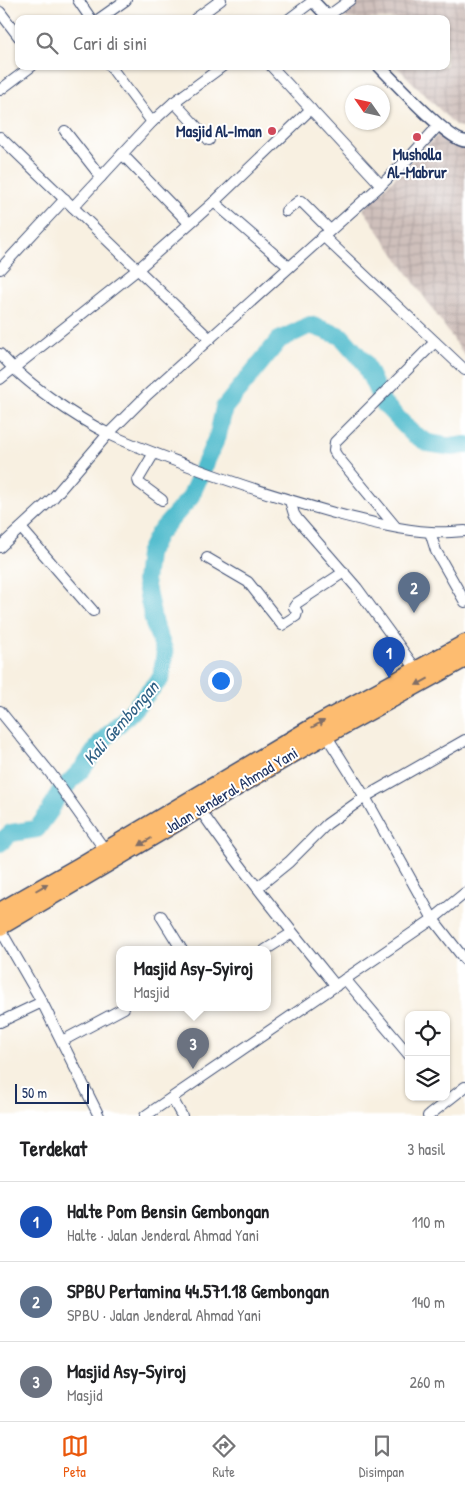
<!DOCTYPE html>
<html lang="id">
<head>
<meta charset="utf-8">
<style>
  :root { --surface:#fff; --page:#f6f6f6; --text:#202124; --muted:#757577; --line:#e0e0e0; --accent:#ea580c }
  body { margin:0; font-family:"Patrick Hand",sans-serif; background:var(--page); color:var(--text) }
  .controls { position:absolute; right:15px; bottom:15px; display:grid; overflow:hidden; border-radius:10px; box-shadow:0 1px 4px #0004 }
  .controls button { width:45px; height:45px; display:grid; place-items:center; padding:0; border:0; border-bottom:1px solid var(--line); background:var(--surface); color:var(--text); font:25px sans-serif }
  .compass { position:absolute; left:345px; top:85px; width:45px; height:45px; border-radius:50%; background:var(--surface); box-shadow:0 1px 4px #0004; rotate:304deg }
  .scale { position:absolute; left:15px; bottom:12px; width:74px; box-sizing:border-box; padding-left:5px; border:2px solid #1b2f5e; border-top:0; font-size:14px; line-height:18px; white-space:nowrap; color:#1b2f5e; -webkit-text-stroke:4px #fff; paint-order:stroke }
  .you { position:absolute; left:220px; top:680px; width:18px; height:18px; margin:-12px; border:4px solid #fff; border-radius:50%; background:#1a73e8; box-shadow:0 0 0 8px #1a73e833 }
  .badge { display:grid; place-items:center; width:32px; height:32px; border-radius:50%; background:var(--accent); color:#fff; font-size:16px; font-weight:700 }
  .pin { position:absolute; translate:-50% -41px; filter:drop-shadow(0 1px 2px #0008) }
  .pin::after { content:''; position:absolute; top:26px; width:18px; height:15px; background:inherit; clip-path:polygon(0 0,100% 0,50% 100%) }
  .popup { position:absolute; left:116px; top:946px; width:155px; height:65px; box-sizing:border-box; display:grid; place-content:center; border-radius:10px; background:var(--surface); filter:drop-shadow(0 1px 4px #0005); font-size:16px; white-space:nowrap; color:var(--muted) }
  .popup b { font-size:19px; color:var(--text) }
  .popup::after { content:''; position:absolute; left:50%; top:100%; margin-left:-10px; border:10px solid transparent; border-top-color:var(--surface) }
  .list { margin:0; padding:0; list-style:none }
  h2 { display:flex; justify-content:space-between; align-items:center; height:65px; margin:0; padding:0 20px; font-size:21px }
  h2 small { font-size:16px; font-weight:400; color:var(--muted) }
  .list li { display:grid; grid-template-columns:32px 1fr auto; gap:15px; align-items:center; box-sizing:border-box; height:80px; padding:0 20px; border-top:1px solid var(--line) }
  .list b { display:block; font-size:19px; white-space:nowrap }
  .list p { margin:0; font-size:16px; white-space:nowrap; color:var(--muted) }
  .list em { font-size:16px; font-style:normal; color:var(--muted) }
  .icon { flex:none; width:28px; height:28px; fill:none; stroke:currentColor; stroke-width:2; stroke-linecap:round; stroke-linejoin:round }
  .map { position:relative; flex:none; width:465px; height:1116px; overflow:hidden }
  .search { position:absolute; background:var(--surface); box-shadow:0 1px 4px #0004; left:15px; right:15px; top:15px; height:55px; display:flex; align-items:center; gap:12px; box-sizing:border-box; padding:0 18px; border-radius:10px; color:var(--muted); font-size:19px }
  .sheet { height:305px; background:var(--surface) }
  nav { display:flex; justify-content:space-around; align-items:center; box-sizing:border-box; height:70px; border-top:1px solid var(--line); background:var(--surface); font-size:14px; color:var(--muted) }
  nav a { display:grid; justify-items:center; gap:2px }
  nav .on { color:var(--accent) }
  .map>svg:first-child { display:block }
  .industrial { fill:url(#industrial-grid) }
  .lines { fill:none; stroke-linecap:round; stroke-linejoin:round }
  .river { stroke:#51bccd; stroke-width:18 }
  .minor-casing { stroke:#3c4c72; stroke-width:12 }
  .tertiary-casing { stroke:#3c4c72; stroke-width:14 }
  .trunk-casing { stroke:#3c4c72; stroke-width:19 }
  .minor { stroke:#fff; stroke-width:10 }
  .tertiary { stroke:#fff; stroke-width:11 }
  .trunk { stroke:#fdbc70; stroke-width:16 }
  .oneway { fill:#816e66 }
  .poi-dot { fill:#d1495b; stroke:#fff; stroke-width:2 }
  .labels { text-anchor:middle; stroke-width:4; stroke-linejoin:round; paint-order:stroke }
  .poi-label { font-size:16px; font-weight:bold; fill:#1b2f5e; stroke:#fff; text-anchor:end }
  .street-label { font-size:16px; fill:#1b2f5e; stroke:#fff }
  .water-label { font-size:18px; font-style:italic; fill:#2e6085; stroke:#fff }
</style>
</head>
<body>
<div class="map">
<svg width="465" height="1116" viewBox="0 0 465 1116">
  <defs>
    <pattern id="industrial-grid" width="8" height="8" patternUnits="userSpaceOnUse" patternTransform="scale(1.25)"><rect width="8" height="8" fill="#cfc0bb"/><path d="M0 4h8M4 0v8" fill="none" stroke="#b1a5a3"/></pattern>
  </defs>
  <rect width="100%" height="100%" fill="#fff"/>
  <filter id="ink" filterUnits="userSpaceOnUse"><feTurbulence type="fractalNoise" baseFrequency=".02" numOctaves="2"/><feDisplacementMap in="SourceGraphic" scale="10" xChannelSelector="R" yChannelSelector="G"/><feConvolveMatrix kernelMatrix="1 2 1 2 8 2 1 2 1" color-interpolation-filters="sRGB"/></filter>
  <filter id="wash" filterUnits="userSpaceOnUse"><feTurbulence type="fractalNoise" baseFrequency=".0096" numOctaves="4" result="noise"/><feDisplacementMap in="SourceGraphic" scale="20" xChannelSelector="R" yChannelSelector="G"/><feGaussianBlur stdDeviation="1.12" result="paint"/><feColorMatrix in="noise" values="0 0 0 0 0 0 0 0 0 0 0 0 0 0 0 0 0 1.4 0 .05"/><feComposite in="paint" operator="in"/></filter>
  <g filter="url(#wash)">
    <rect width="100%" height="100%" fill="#f8f0e1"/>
    <!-- industrial -->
    <g class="industrial">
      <path d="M359,0h106v129l-10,-4 -59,-59h50v-47h-99l-5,-6z"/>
      <path d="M441,132l24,12v212l-102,-147z"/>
    </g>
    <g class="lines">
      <!-- river -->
      <path class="river" d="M0,843l11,-10 26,-4 13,-18 9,-18 24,-25 18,-26 29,-29 31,-35 4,-26 -11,-28 -9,-43 3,-27 10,-20 32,-36 28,-63 6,-27 55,-68 31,-15 31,11 23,26 19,41 29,30 16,10 24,4 13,-2"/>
    </g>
  </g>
  <g filter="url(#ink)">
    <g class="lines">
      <defs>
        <g id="minor">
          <path d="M78,0l13,19"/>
          <path d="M0,12l19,25"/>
          <path d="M328,16l22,-16"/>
          <path d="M99,19l27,-19"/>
          <path d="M195,19l26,-19"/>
          <path d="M289,19l24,-18"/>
          <path d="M110,66l42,56"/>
          <path d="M271,66l110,119"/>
          <path d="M0,90l32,-24"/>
          <path d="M174,102l35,38"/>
          <path d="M65,131l36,46"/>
          <path d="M0,137l210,202"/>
          <path d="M122,154l67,69"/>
          <path d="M214,202l75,65"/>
          <path d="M73,207l79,-85 22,-20 49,-36"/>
          <path d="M286,211l13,-10h2l29,29"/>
          <path d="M323,236l142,134"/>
          <path d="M0,269l65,-70"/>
          <path d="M0,354c25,29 75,63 109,80 29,14 59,24 88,35 45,17 91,31 137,44 31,8 65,17 97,19 11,1 23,0 34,-1"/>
          <path d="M0,379l137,-109 77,-68 97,-93"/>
          <path d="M154,453l-16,27 1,3 23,17"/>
          <path d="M290,501l4,13 4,6 59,68 59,81"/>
          <path d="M395,526l-58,-70 -3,-5 1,-9 100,-100"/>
          <path d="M21,528l72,83"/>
          <path d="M430,532l6,19 29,51"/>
          <path d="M0,547l53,-49 55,-64 39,-39 234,-210 26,-25 32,-35"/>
          <path d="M207,558l41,24 34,43 14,-9 1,-4 -3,-5 3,-4 47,-31"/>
          <path d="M0,711l51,63 54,76"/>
          <path d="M326,735l39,62 68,122 32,41"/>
          <path d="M196,804c43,63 92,123 140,182"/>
          <path d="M258,887l31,-25 38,-38 38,-27 100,-57"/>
          <path d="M161,916l21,34"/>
          <path d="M0,929l42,73 57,114"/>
          <path d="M265,950l27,-17"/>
          <path d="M345,979l64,76"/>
          <path d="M0,1022l42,-20"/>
          <path d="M62,1041l62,-33"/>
          <path d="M172,1098l10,18"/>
          <path d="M145,1116l288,-197 32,-26"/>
          <path d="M428,1116l37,-29"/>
        </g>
        <g id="tertiary">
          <path d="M312,0l18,19"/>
          <path d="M379,66c14,14 70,75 86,75"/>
        </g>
        <g id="trunk">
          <path d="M0,911l79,-45 240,-143 146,-80"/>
          <path d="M0,927l307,-181 158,-87"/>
        </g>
      </defs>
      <!-- minor casing -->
      <use href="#minor" class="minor-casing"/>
      <!-- tertiary casing -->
      <use href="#tertiary" class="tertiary-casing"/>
      <!-- trunk casing -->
      <use href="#trunk" class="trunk-casing"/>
      <!-- minor -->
      <use href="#minor" class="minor"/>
      <!-- tertiary -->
      <use href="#tertiary" class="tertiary"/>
      <!-- trunk -->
      <use href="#trunk" class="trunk"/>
    </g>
    <!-- one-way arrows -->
    <defs><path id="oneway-solid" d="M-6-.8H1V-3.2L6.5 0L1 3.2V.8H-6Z" transform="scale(1.25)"/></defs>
    <g class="oneway">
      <use href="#oneway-solid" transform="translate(422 682) rotate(152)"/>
      <use href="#oneway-solid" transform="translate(318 724) rotate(-30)"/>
      <use href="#oneway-solid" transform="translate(145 842) rotate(149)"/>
      <use href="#oneway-solid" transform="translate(42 887) rotate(-30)"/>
    </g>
  </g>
  <!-- markers -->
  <g class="poi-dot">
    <circle cx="272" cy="131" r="5"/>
    <circle cx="417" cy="137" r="5"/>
  </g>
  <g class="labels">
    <!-- poi labels -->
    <g class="poi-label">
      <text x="262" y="137">Masjid Al-Iman</text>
      <text x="417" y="160" text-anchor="middle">Musholla<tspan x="417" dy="18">Al-Mabrur</tspan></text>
    </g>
    <!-- street labels -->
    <g class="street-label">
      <text transform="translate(231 790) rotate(-31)" y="6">Jalan Jenderal Ahmad Yani</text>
    </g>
    <!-- water labels -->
    <g class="water-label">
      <text transform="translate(121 723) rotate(-49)" y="6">Kali Gembongan</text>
    </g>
  </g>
</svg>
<div class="controls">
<button><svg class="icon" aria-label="locate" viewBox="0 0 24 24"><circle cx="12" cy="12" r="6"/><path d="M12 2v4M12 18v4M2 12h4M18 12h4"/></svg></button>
<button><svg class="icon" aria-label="layers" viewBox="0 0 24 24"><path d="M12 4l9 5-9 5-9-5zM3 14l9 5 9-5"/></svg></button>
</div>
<svg class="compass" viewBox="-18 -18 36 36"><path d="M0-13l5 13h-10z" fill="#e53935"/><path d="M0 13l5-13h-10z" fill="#757577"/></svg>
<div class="scale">50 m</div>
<div class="you"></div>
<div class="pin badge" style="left:389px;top:678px;background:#1a4fb4">1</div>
<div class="pin badge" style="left:414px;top:613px;background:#5c6f8a">2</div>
<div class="pin badge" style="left:193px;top:1069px;background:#6b7280">3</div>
<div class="popup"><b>Masjid Asy-Syiroj</b>Masjid</div>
<div class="search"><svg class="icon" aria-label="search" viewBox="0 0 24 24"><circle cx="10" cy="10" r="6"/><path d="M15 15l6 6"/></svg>Cari di sini</div>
</div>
<section class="sheet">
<h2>Terdekat<small>3 hasil</small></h2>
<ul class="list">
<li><span class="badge" style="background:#1a4fb4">1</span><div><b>Halte Pom Bensin Gembongan</b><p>Halte · Jalan Jenderal Ahmad Yani</p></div><em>110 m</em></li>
<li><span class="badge" style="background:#5c6f8a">2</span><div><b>SPBU Pertamina 44.571.18 Gembongan</b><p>SPBU · Jalan Jenderal Ahmad Yani</p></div><em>140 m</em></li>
<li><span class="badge" style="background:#6b7280">3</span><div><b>Masjid Asy-Syiroj</b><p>Masjid</p></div><em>260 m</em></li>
</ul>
</section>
<nav>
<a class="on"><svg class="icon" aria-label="map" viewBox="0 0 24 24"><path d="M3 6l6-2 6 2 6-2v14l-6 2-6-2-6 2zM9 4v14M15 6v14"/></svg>Peta</a>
<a><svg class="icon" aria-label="directions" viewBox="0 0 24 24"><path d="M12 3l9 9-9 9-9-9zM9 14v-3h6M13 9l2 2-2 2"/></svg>Rute</a>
<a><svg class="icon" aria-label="saved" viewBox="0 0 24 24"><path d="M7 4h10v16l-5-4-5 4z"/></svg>Disimpan</a>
</nav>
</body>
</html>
